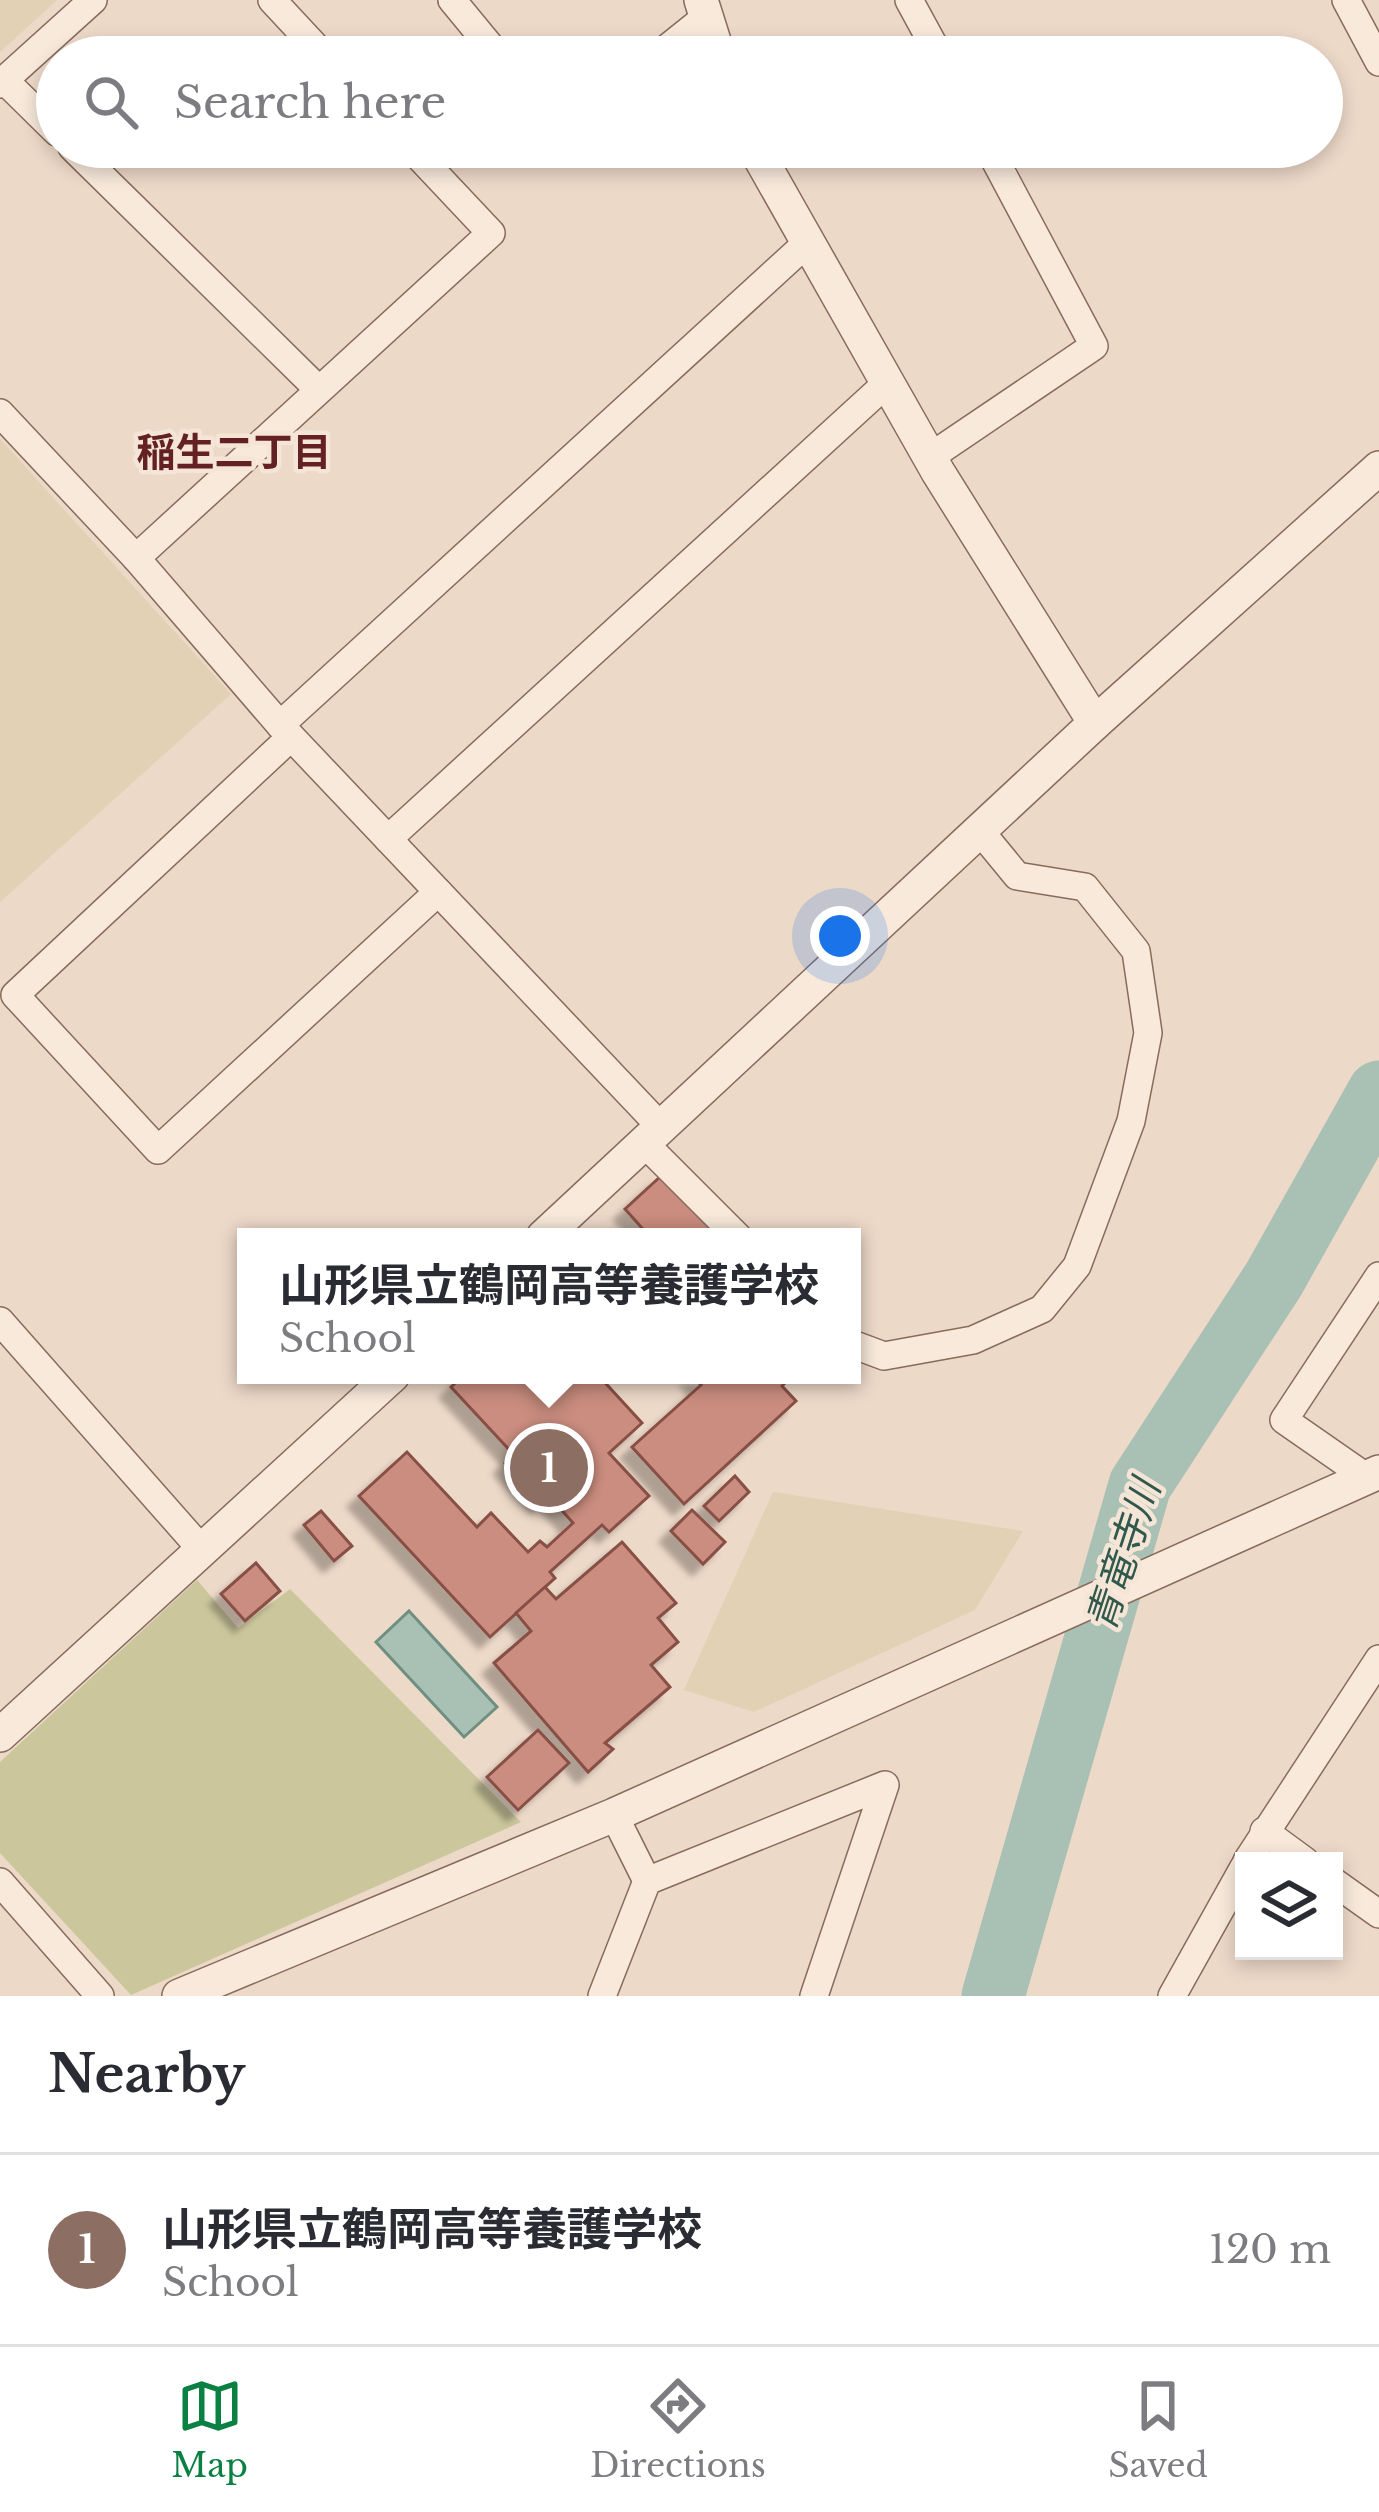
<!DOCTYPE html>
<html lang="en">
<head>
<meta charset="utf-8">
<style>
  :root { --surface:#fff; --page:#f2f2f3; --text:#2b2b33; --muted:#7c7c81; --line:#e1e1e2; --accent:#0b8043 }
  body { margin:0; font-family:"Libre Baskerville","Noto Sans JP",serif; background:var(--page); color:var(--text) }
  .controls { position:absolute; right:36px; bottom:36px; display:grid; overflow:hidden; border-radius:0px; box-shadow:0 6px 18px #0003 }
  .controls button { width:108px; height:108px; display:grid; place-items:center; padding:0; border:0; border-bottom:3px solid var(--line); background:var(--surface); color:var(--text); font:60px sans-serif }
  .you { position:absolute; left:840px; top:936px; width:42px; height:42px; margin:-30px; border:9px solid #fff; border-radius:50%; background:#1a73e8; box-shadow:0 0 0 18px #1a73e833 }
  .badge { display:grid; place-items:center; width:78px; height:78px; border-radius:50%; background:var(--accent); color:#fff; font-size:39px; font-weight:700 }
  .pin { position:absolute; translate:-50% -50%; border:6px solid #fff; box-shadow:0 3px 12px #0006 }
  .popup { position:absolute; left:237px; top:1228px; width:624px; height:156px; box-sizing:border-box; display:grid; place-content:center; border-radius:0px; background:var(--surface); filter:drop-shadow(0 3px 9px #0005); font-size:39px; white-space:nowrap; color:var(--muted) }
  .popup b { font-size:45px; color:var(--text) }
  .popup::after { content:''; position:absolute; left:50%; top:100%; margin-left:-24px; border:24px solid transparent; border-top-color:var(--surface) }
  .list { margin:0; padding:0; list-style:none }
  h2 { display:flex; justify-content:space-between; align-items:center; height:156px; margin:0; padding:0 48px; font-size:51px }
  h2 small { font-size:39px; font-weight:400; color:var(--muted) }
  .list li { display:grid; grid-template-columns:78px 1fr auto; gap:36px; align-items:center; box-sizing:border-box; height:192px; padding:0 48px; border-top:3px solid var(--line) }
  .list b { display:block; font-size:45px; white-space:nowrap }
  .list p { margin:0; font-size:39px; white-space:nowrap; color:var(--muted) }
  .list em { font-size:39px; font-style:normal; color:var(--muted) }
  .icon { flex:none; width:66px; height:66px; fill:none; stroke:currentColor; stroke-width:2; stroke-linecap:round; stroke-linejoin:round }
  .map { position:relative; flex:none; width:1379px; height:1996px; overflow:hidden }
  .search { position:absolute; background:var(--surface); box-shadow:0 6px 18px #0003; left:36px; right:36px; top:36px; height:132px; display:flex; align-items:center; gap:30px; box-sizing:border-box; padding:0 42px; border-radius:66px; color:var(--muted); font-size:45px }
  .sheet { height:348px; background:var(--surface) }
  nav { display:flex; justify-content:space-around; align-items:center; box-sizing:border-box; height:168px; border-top:3px solid var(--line); background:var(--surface); font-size:33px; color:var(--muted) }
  nav a { display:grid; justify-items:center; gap:6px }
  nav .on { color:var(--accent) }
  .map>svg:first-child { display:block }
  .farmland { fill:#e2d1b5 }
  .green { fill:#cbc69c }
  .water { fill:#a9c1b4; stroke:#6f9080; stroke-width:3 }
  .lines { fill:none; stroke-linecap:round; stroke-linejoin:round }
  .river { stroke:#a9c1b4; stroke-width:63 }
  .building { fill:#ca8d7f; stroke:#874f44; stroke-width:3; filter:url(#shadow) }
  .minor-casing { stroke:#886b5d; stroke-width:30 }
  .tertiary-casing { stroke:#886b5d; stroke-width:36 }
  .minor { stroke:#f8e9db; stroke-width:27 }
  .tertiary { stroke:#f8e9db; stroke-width:33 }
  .labels { text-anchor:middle; stroke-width:9; stroke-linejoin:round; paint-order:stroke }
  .neighbourhood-label { font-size:39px; font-weight:bold; fill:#642123; stroke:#f5e5d7 }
  .water-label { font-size:39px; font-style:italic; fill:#30584d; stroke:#f5e5d7 }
</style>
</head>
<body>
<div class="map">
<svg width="1379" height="1996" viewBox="0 0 1379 1996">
  <defs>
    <filter id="shadow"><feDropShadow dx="-11" dy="11" stdDeviation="3" flood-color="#0004"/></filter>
  </defs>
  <rect width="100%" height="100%" fill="#edd9c8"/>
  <!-- farmland -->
  <g class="farmland">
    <path d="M0,0h57l-57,52z"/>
    <path d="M0,439l231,255 -231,208z"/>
    <path d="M773,1492h1l249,39 -48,79 -221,102 -70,-22z"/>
  </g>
  <!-- green -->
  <path class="green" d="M197,1580l41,48 52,-39 231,233 -390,173 -131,-142v-91z"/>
  <!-- water -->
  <path class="water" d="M409,1611l88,96 -33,30 -88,-95z"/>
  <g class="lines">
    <!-- river -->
    <path class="river" d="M993,1996l147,-511 134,-206 105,-187"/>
  </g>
  <!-- building -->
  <g class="building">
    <path d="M662,1175l57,62h-69l-25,-28z"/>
    <path d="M464,1375h134l44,48 -33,30 40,43 -40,36 -7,-7 -52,47 5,6 -65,59 -131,-141 48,-44 70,75 14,-14 37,39 12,-11 7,6 26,-24 -24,-27 -7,6 -37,-39 9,-8 -63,-68z"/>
    <path d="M692,1375h91l3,7 -4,4 14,15 -112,103 -52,-57 69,-62z"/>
    <path d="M735,1476l14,16 -30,29 -15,-15z"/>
    <path d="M692,1510l33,32 -22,22 -32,-33z"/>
    <path d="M321,1511l31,35 -18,15 -30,-36z"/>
    <path d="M622,1542l54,61 -18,15 20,24 -27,23 19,22 -65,56 8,6 -25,23 -94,-109 37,-32 -15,-18 29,-26 11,12z"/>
    <path d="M256,1563l24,28 -35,30 -24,-27z"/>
    <path d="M538,1730l31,33 -51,47 -31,-33z"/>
  </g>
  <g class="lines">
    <defs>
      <g id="minor">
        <path d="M272,0l53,57"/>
        <path d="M452,0l47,57"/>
        <path d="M909,0l31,57"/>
        <path d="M1346,0l33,62"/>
        <path d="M656,57l50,-40"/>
        <path d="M4,80l53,52"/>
        <path d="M0,84l93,-84"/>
        <path d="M72,147l246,242"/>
        <path d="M0,413l136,145 144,167 382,403"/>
        <path d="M930,457l164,-111 -106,-199"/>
        <path d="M136,558l355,-325 -81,-86"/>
        <path d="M280,725l527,-482"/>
        <path d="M291,737l-276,258 143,155 280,-258"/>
        <path d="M388,839l499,-456"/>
        <path d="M645,1144l93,93"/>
        <path d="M0,1321l202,229"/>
        <path d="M852,1344l32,12 89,-16 69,-31 35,-43 54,-145 17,-88 -12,-82 -51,-64 -68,-11 -37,-45"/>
        <path d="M1366,1477l-82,-57 95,-144"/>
        <path d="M614,1815l33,66"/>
        <path d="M1264,1831l41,30"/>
        <path d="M1247,1861l132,-202"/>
        <path d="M0,1882l100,114"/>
        <path d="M1334,1882l45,32"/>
        <path d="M602,1996l45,-115 238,-96 -71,211"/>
        <path d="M1172,1996l72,-129"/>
      </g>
      <g id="tertiary">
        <path d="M701,0l18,57"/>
        <path d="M754,147l184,325 157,251"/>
        <path d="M543,1237l552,-514 284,-255"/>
        <path d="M0,1735l393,-360"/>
        <path d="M179,1996l435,-181 765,-343"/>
      </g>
    </defs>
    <!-- minor casing -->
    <use href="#minor" class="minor-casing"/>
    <!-- tertiary casing -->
    <use href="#tertiary" class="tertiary-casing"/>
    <!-- minor -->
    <use href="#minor" class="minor"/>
    <!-- tertiary -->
    <use href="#tertiary" class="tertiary"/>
  </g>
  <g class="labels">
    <!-- neighbourhood labels -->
    <g class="neighbourhood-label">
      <text x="234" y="466">稲生二丁目</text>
    </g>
    <!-- water labels -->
    <g class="water-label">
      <text transform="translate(1123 1555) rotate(-72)" y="14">青竜寺川</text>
    </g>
  </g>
</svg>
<div class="controls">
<button><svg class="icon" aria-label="layers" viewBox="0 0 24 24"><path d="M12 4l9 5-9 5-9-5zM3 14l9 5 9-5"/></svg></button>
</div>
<div class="you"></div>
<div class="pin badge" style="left:549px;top:1468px;background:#8d6e63">1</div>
<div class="popup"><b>山形県立鶴岡高等養護学校</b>School</div>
<div class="search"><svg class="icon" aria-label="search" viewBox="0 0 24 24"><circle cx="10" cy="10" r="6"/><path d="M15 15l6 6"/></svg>Search here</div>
</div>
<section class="sheet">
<h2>Nearby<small></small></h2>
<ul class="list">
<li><span class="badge" style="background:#8d6e63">1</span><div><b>山形県立鶴岡高等養護学校</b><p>School</p></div><em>120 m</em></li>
</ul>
</section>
<nav>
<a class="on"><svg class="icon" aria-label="map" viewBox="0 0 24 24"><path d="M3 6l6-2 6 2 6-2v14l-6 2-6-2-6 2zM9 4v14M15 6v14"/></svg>Map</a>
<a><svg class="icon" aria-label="directions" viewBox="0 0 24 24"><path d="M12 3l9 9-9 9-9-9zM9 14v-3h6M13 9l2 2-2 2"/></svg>Directions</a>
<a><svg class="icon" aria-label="saved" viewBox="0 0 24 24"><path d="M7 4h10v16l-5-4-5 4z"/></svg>Saved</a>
</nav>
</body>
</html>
